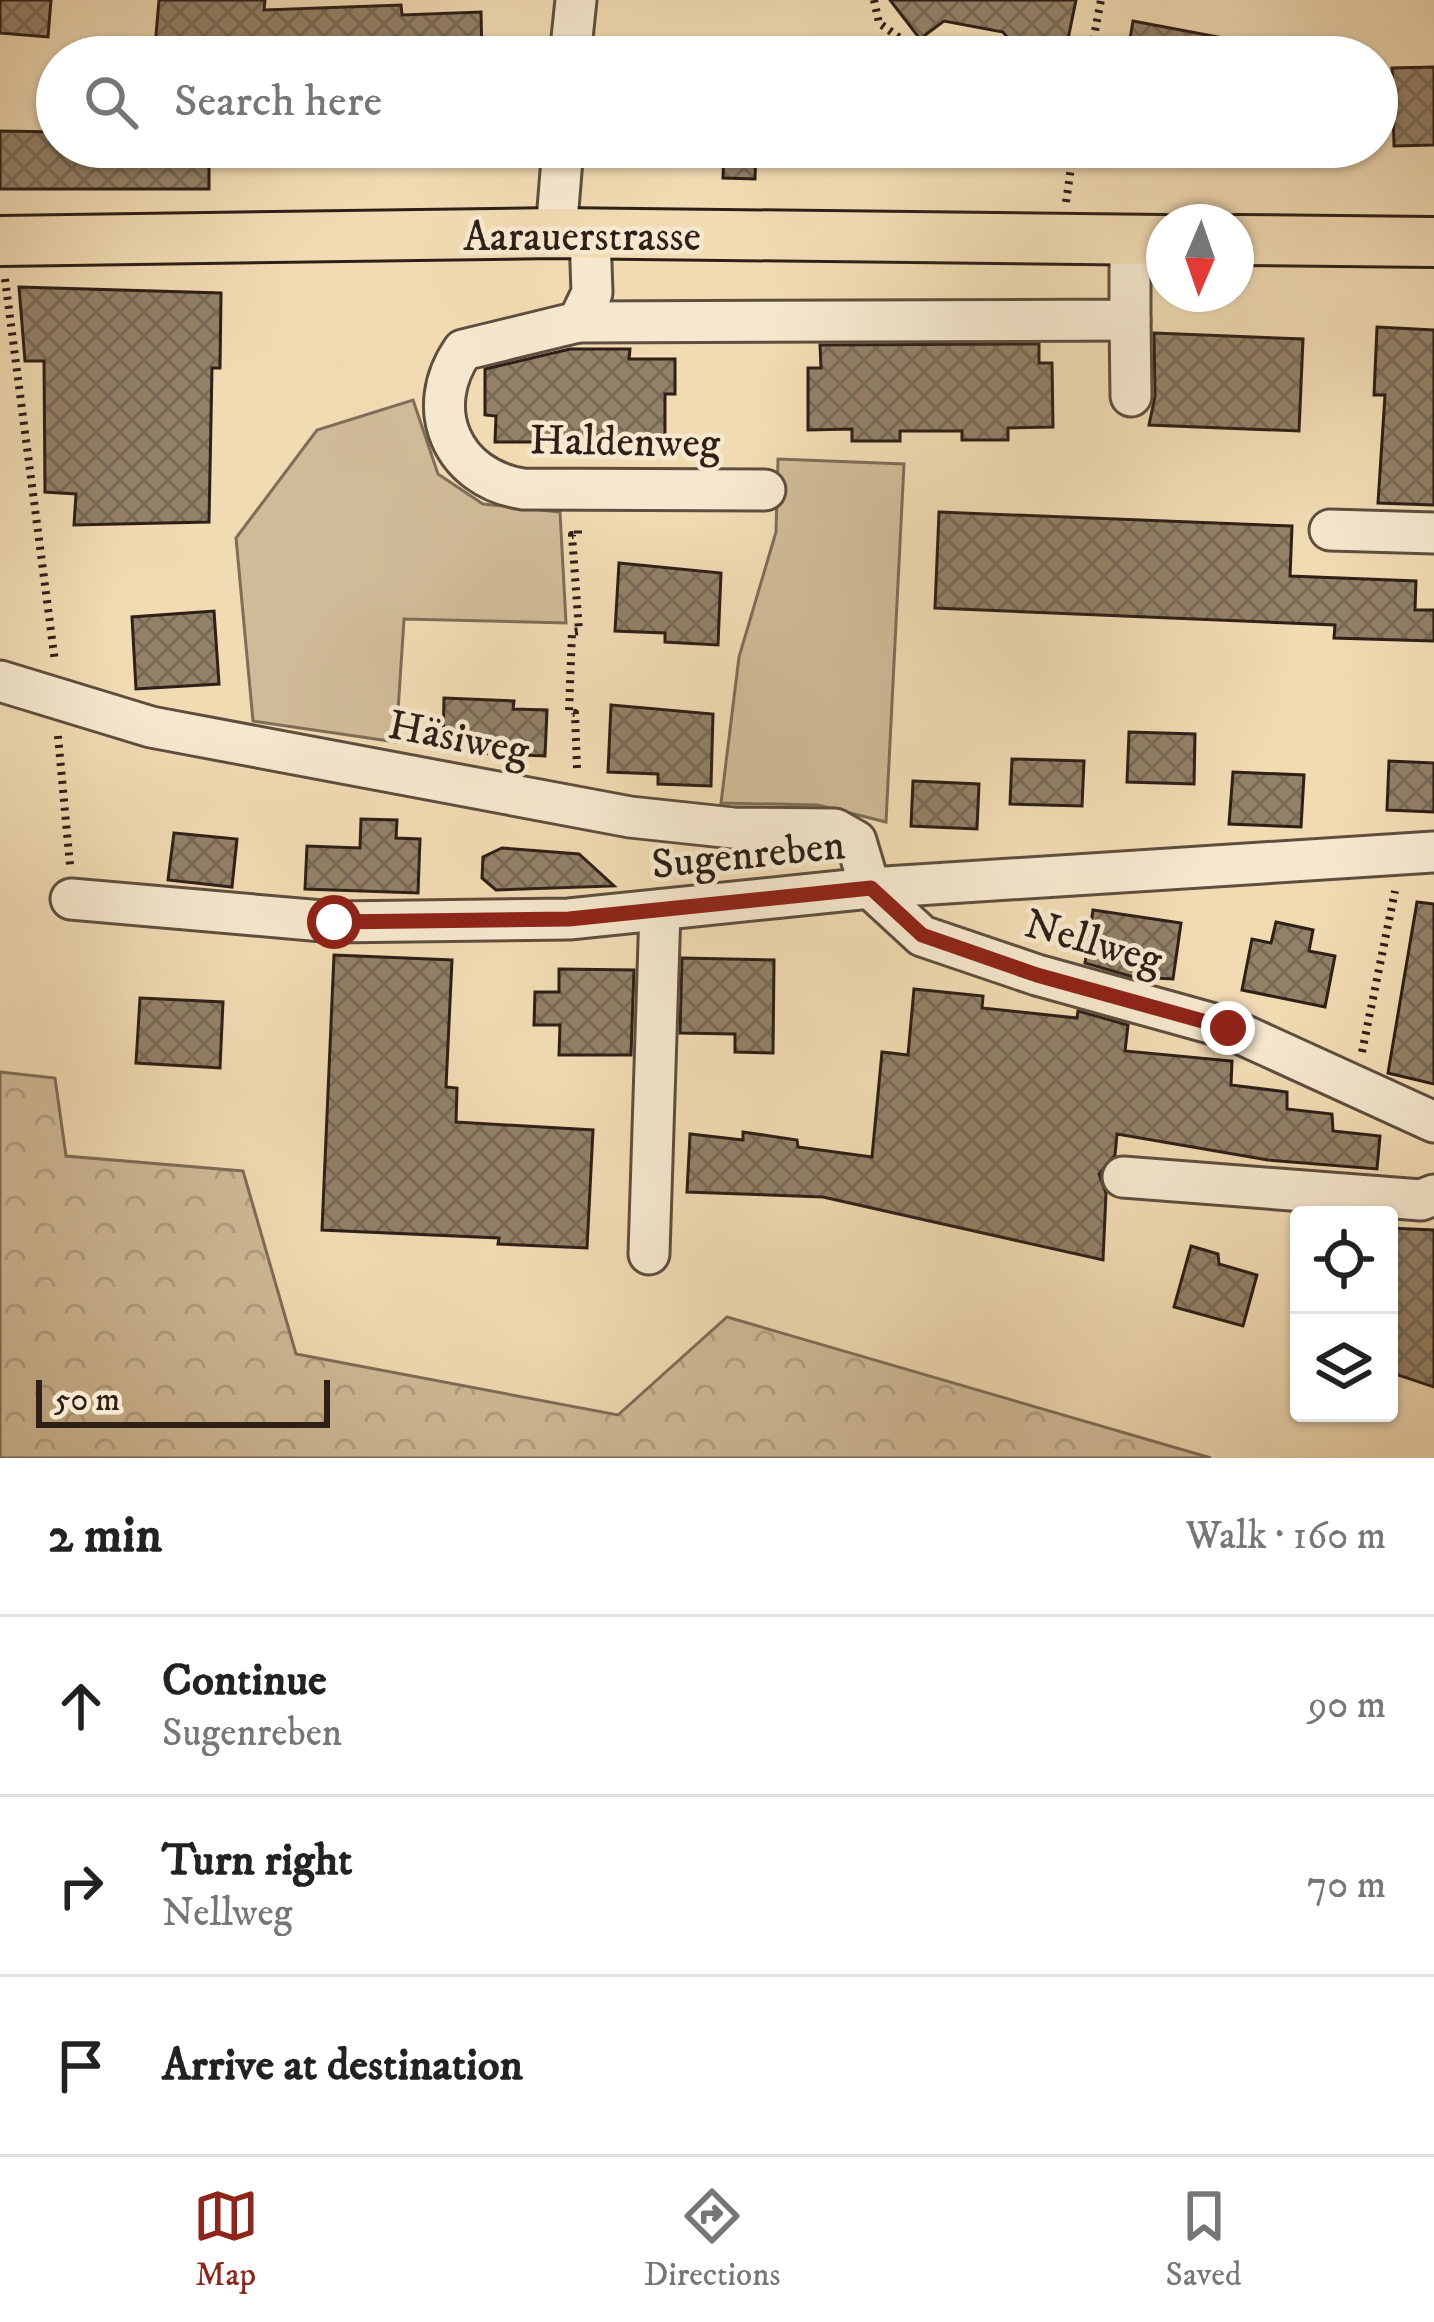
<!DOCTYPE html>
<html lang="en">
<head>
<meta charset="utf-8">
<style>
  :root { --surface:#fff; --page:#f6f6f6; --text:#222; --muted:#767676; --line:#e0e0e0; --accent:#8f2418 }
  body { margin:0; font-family:"IM FELL DW Pica",serif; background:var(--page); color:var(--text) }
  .controls { position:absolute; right:36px; bottom:36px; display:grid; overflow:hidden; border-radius:12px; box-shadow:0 3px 9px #0004 }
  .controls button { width:108px; height:108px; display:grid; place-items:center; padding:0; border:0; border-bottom:3px solid var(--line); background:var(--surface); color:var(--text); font:60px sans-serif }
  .compass { position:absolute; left:1146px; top:204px; width:108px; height:108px; border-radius:50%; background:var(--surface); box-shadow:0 3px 9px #0004; rotate:182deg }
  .scale { position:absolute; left:36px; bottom:30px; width:294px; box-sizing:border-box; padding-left:12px; border:6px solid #2e1f17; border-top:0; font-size:33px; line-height:42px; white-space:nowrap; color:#2e1f17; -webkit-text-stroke:9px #f6e8ce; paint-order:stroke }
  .stop { position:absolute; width:36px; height:36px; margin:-27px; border:9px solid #8f2418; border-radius:50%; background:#fff }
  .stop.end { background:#8f2418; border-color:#fff; box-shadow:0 3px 12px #0008 }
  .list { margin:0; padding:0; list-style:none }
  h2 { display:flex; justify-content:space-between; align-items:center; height:156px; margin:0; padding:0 48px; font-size:51px }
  h2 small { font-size:39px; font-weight:400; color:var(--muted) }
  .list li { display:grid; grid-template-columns:78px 1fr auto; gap:36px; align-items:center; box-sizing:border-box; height:180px; padding:0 48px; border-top:3px solid var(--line) }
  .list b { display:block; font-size:45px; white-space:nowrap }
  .list p { margin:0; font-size:39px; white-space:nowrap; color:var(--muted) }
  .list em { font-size:39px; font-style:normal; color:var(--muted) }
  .icon { flex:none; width:66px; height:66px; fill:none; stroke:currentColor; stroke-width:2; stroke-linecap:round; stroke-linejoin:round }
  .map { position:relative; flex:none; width:1434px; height:1458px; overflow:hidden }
  .search { position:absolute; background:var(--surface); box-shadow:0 3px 9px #0004; left:36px; right:36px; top:36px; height:132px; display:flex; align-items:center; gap:30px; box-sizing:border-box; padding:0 42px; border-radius:66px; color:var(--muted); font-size:45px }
  .sheet { height:696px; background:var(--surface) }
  nav { display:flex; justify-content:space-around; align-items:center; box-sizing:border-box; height:168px; border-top:3px solid var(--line); background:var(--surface); font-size:33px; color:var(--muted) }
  nav a { display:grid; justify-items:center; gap:6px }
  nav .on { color:var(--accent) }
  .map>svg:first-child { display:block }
  .grass { fill:#d0bb98; stroke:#7f6d58; stroke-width:3 }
  .forest { fill:url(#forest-crowns); stroke:#7f6d58; stroke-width:3 }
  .building { fill:url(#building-cross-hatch); stroke:#2e1f17; stroke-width:3 }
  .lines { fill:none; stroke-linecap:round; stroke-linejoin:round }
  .minor-casing { stroke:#5f4e3e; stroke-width:45 }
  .major-casing { stroke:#2e1f17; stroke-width:54 }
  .path { stroke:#2e1f17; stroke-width:8; stroke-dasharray:3 6; stroke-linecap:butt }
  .minor { stroke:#f6e8ce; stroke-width:39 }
  .major { stroke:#f1dbb3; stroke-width:48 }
  .route { stroke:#8f2418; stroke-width:15 }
  .labels { text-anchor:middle; stroke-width:9; stroke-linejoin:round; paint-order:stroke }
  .street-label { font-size:42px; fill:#2e1f17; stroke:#f6e8ce }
</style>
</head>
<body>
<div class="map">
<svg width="1434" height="1458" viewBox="0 0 1434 1458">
  <defs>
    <pattern id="forest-crowns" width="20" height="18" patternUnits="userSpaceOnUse" patternTransform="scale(3)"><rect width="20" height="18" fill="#d0bb98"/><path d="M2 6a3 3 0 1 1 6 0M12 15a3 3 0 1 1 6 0" fill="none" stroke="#b3a082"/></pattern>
    <pattern id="building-cross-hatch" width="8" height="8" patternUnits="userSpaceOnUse" patternTransform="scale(3)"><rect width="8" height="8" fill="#938168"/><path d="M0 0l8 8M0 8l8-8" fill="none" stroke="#786955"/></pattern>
  </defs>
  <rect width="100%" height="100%" fill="#f1dbb3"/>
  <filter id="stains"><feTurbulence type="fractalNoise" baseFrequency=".00167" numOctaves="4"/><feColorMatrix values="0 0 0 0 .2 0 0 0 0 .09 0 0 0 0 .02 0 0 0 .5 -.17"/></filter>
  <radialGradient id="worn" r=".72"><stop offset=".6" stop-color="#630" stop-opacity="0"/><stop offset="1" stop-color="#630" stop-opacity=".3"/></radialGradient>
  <!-- grass -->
  <g class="grass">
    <path d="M413,400l25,74 45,30 77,8 6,111 -162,-4 -8,123 -143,-21 -17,-183 81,-108z"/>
    <path d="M778,459l126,5 -18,358 -68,-17 -97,-2 18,-146 37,-125z"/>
  </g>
  <!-- forest -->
  <path class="forest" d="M0,1072l55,6 11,78 177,15 53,183 322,61 109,-98 484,141h-1211z"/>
  <!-- building -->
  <g class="building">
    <path d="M0,0h51l-3,37 -48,-4z"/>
    <path d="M159,0h106l-1,10 137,-5 1,10 79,-3 1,45h-222l-105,-10z"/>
    <path d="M890,0h186l-9,44 -21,-4 -23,17 -20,-25 -59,-11 -24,18z"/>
    <path d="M1133,21l106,20 -2,16h-110z"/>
    <path d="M1434,67v78l-40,1 -2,-78z"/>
    <path d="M0,131l57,1v15h152v42h-209z"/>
    <path d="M724,147h32l-1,32 -32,-1z"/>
    <path d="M19,287l202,6 -1,75h-8l-3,154 -135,3 2,-31 -31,-2 -1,-131h-19z"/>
    <path d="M1377,327l57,3v175l-56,-2 7,-108h-11z"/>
    <path d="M1154,333l149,6 -4,92 -150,-6 6,-29z"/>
    <path d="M1039,344v19h13l1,64 -45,1v12h-46v-9h-62v10h-48v-12l-44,1v-62h13l-1,-23z"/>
    <path d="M570,349h60l-1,10h46v35h-10v48h-170l1,-26 -11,-1v-46z"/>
    <path d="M939,512l353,14 -2,50 126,5 -1,29h19v31l-100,-3 1,-13 -400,-17z"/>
    <path d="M619,563l102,10 -3,72 -53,-3v-9l-50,-2z"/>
    <path d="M214,611l5,73 -83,5 -4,-72z"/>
    <path d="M444,698l70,3 -1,8 34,1 -2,46 -71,-3v-6l-31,-2z"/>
    <path d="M611,705l102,9 -2,72 -53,-2v-10l-50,-2z"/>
    <path d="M1129,732l66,2 -1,50 -67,-2z"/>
    <path d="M1012,759l72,2 -2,45 -72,-2z"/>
    <path d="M1389,761l45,2v49l-47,-2z"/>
    <path d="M1233,772l71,3 -3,52 -72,-3z"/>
    <path d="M913,781l66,3 -2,45 -66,-3z"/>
    <path d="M361,819l36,1 -1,18 24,1 -2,54 -113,-4 2,-43 53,2z"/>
    <path d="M174,833l63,6 -5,48 -64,-7z"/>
    <path d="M502,848l77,6 35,32 -118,4 -14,-12 1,-21z"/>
    <path d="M1417,902l17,2v180l-46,-11z"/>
    <path d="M1093,910l88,13 -8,56 -40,-2 -48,-14z"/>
    <path d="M1276,922l37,8 -4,21 26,5 -10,51 -83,-17 10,-51 19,4z"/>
    <path d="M334,955l118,5 -6,127 11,1 -1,34 137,8 -6,118 -89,-4 1,-6 -177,-8z"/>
    <path d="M682,958l92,2 -1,93 -38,-1v-18l-55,-1z"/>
    <path d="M559,969l75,1 -3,85h-72l1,-30h-26l1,-33h24z"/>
    <path d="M914,989l69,7 -1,12 95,10 1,-7 50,14 -3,26 107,10 -1,24 56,7v17l45,5 1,17 47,5 -3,33 -109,-9 -151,-26 -2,21 -16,19 7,19 -3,67 -280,-63 -136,-5 3,-58 53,6v-8l54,8 1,7 74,10 10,-105 26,3z"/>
    <path d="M140,998l83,4 -3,66 -84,-5z"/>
    <path d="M1389,1228l45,2v157l-45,-15z"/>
    <path d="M1191,1246l27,8 1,10 38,11 -14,51 -69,-19z"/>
  </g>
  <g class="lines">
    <defs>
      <g id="minor">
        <path d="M570,57l6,-57"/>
        <path d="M556,233l7,-86"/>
        <path d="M590,234l2,59 -14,29 -115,28c-41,59 -11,128 60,139l242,1"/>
        <path d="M1130,320l1,76"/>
        <path d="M578,322l552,-2v-79"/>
        <path d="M1330,530l104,3"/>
        <path d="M0,681l151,46 479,90 103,11 102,1 21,12 14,47 52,48 115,39 191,53 206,94"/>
        <path d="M71,899l263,23 235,-3 301,-31 564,-36"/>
        <path d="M1123,1177l298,23 13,-5"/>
        <path d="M649,1254l11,-344"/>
      </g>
      <g id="major">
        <path d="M1236,240l198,2"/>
        <path d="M0,241l556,-8 608,7"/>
      </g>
    </defs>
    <!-- minor casing -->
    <use href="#minor" class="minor-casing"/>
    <!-- major casing -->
    <use href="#major" class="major-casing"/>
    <!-- path -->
    <g class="path">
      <path d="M874,0l5,23 28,20 81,14"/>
      <path d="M1090,57l11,-57"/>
      <path d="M1066,202l8,-55"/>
      <path d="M5,279l50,383"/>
      <path d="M58,736l12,129"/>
      <path d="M577,768l-2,-55 -6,-1 3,-80 7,-1 -7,-96h6v-9"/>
      <path d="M1362,1052l33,-161"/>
    </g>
    <!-- minor -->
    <use href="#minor" class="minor"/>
    <!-- major -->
    <use href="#major" class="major"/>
  </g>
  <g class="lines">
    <!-- route -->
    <path class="route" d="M334,922l235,-3 302,-31 51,47 115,40 191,53"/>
  </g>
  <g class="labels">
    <!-- street labels -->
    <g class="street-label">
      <text x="582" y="250">Aarauerstrasse</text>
      <text transform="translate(625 440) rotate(1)" y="15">Haldenweg</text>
      <text transform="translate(459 736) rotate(11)" y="15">Häsiweg</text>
      <text transform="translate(748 853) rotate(-6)" y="15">Sugenreben</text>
      <text transform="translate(1094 940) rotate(16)" y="15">Nellweg</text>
    </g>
  </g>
  <rect width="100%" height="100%" filter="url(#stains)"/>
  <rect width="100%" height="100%" fill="url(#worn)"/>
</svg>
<div class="controls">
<button><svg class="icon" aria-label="locate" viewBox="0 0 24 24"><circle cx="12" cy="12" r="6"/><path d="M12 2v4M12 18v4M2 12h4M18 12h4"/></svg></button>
<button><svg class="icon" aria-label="layers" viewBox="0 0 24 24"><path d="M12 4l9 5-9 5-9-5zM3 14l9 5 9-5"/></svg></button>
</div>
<svg class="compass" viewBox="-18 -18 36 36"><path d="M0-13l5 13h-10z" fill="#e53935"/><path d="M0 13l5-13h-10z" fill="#767676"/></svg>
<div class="scale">50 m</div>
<div class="stop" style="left:334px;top:922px"></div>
<div class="stop end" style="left:1228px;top:1028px"></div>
<div class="search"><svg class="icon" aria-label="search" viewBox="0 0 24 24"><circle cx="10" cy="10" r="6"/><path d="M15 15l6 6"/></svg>Search here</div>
</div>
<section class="sheet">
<h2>2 min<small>Walk · 160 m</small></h2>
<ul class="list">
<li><svg class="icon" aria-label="ahead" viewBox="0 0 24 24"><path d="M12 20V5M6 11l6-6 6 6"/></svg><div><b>Continue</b><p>Sugenreben</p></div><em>90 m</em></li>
<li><svg class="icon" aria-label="right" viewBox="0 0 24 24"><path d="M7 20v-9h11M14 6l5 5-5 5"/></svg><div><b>Turn right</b><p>Nellweg</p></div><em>70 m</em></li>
<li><svg class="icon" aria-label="arrive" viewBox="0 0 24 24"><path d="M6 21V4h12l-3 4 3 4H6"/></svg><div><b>Arrive at destination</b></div></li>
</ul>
</section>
<nav>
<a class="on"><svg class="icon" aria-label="map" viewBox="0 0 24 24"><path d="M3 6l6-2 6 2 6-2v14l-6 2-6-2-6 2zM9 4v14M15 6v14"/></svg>Map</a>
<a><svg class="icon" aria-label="directions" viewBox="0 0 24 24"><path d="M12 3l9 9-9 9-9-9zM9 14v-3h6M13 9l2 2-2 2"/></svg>Directions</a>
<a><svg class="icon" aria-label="saved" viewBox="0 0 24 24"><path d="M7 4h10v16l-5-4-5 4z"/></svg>Saved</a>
</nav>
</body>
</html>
